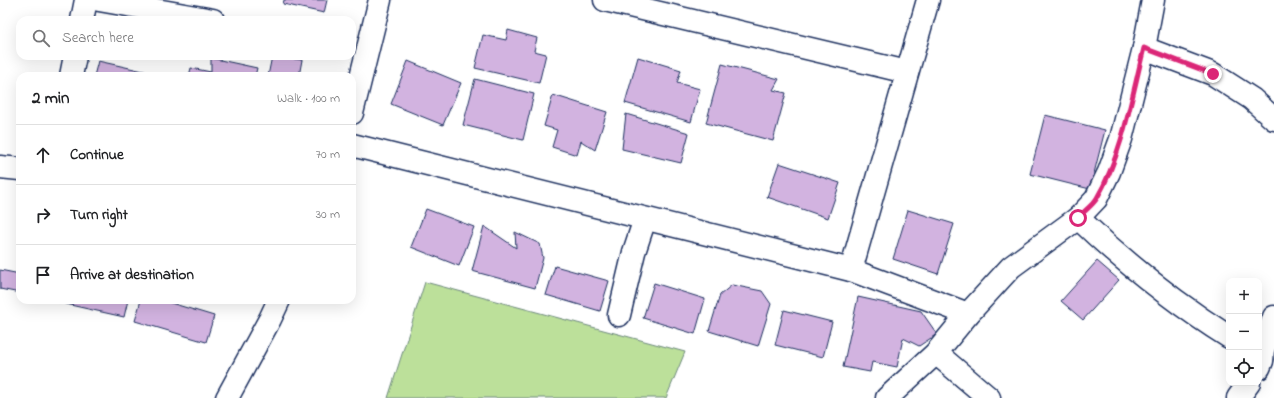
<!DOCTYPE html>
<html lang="en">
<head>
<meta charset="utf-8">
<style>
  :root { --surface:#fff; --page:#f2f2f2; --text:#202124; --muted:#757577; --line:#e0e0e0 }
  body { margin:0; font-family:"Indie Flower",sans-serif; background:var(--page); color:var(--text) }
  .controls { position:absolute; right:12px; bottom:12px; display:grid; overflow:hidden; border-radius:8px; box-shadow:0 4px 16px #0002 }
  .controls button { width:36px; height:36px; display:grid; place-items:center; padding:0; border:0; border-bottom:1px solid var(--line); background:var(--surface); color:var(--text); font:20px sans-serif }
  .stop { position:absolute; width:12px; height:12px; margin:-9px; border:3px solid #db2777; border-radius:50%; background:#fff }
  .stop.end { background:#db2777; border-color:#fff; box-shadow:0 1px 4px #0008 }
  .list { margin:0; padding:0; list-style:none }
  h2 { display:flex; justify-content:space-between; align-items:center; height:52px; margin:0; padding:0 16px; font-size:17px }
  h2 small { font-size:13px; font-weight:400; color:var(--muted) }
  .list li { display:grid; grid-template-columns:26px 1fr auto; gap:12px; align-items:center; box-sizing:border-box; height:60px; padding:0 16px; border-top:1px solid var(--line) }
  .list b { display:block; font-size:15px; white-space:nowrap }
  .list em { font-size:13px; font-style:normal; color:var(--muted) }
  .icon { flex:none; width:22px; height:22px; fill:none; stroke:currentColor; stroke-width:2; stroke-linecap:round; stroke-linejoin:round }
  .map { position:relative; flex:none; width:1274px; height:398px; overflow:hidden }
  .search { position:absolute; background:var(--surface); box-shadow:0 4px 16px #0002; left:16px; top:16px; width:340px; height:44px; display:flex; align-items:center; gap:10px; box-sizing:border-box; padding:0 14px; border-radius:12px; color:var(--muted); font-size:15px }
  .panel { position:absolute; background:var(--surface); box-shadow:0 4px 16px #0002; left:16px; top:72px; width:340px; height:232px; border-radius:12px }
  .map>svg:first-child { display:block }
  .green { fill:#bce09a; stroke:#6c887c }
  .building { fill:#d2b3e0; stroke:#1b2f5e }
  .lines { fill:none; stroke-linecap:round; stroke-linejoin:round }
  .minor-casing { stroke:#1b2f5e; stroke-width:25 }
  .minor { stroke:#fff; stroke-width:22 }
  .route { stroke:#db2777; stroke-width:5 }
</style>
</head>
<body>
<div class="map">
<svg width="1274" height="398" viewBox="0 0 1274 398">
  <rect width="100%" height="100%" fill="#fff"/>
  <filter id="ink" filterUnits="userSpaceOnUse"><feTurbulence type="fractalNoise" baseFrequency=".025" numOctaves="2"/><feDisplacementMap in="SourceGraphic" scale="8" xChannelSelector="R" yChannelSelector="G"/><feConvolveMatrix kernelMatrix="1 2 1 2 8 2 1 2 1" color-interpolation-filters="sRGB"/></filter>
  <g filter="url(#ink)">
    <!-- green -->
    <path class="green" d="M425,282l260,70 -19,46h-278z"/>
    <!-- building -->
    <g class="building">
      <path d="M284,0h43l-3,13 -41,-9z"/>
      <path d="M508,30l29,8 -3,13 12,3 -7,29 -64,-15 8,-33 23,5z"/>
      <path d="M272,56l30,4 -3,16h-31z"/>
      <path d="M638,57l43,13 -4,13 23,6 -9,33 -66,-19z"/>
      <path d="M211,58l46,10 -2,8h-66l2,-8 20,4z"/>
      <path d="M98,61l59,13 -1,2h-62z"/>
      <path d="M408,61l53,22 -18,42 -52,-21z"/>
      <path d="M722,64l57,15 -6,11 13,3 -13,48 -67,-18z"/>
      <path d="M475,79l59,15 -11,46 -60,-15z"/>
      <path d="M553,95l54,17 -12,38 -14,-9 -4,14 -25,-8 5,-17 -13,-4z"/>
      <path d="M626,114l63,19 -8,30 -59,-14z"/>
      <path d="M1045,115l60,15 -15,59 -60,-15z"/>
      <path d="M779,163l61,20 -12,35 -61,-21z"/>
      <path d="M426,209l48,18 -15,39 -48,-19z"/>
      <path d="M908,210l46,14 -16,50 -45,-15z"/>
      <path d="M484,226l32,22 -1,-16 25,12 3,14 -8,30 -63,-17z"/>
      <path d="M1097,261l22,19 -36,40 -22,-19z"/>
      <path d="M555,266l54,15 -9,30 -54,-16z"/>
      <path d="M0,270l20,4v19l-20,-4z"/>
      <path d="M654,283l51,16 -10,35 -52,-16z"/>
      <path d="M732,285l30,6 9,13 -13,42 -49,-15 11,-36z"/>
      <path d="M858,297l63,14 16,23 -18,12 -16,-8 -6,29 -25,-5 -2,10 -27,-5z"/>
      <path d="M48,300h80l-4,17z"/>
      <path d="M141,300h20l53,16 -8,26 -71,-21z"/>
      <path d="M784,310l48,12 -9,35 -48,-12z"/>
    </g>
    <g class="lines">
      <defs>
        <g id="minor">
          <path d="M99,0l114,20"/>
          <path d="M605,0l302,72"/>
          <path d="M82,20l4,-20"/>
          <path d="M1144,48l69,26 39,25 22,20"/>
          <path d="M71,76l4,-20"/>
          <path d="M352,113l28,-113"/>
          <path d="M352,145l499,125 117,44"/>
          <path d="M0,167l20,2"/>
          <path d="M1078,218c46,44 97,85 151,119"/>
          <path d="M851,270l77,-270"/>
          <path d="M619,315l15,-63 11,-33"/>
          <path d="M936,353l53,45"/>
          <path d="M1259,368l3,-7 1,-11 11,-33"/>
          <path d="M227,398l43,-79 9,-19"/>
          <path d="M887,398l49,-45 32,-39 43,-47 67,-49 18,-19 13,-27 12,-33 23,-91 9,-48"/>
          <path d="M1238,398l11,-15"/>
        </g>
      </defs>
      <!-- minor casing -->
      <use href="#minor" class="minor-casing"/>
      <!-- minor -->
      <use href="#minor" class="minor"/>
    </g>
  </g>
  <g class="lines" filter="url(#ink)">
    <!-- route -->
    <path class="route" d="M1078,218c6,-7 15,-13 19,-20 25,-43 35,-102 47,-150l69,26"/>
  </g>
</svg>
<div class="controls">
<button>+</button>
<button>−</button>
<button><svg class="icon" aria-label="locate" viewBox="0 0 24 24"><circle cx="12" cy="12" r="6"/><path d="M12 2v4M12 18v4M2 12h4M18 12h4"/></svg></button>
</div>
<div class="stop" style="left:1078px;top:218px"></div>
<div class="stop end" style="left:1213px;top:74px"></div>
<div class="search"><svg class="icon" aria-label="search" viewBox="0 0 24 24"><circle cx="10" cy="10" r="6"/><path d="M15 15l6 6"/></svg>Search here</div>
<section class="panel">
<h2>2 min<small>Walk · 100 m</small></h2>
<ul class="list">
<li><svg class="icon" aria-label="ahead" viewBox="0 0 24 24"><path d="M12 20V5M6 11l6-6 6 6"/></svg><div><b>Continue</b></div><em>70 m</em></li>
<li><svg class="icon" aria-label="right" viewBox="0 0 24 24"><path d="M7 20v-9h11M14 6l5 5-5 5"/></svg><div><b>Turn right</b></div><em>30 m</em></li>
<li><svg class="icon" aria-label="arrive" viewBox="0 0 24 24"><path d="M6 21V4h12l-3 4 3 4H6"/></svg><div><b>Arrive at destination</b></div></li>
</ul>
</section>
</div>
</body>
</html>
